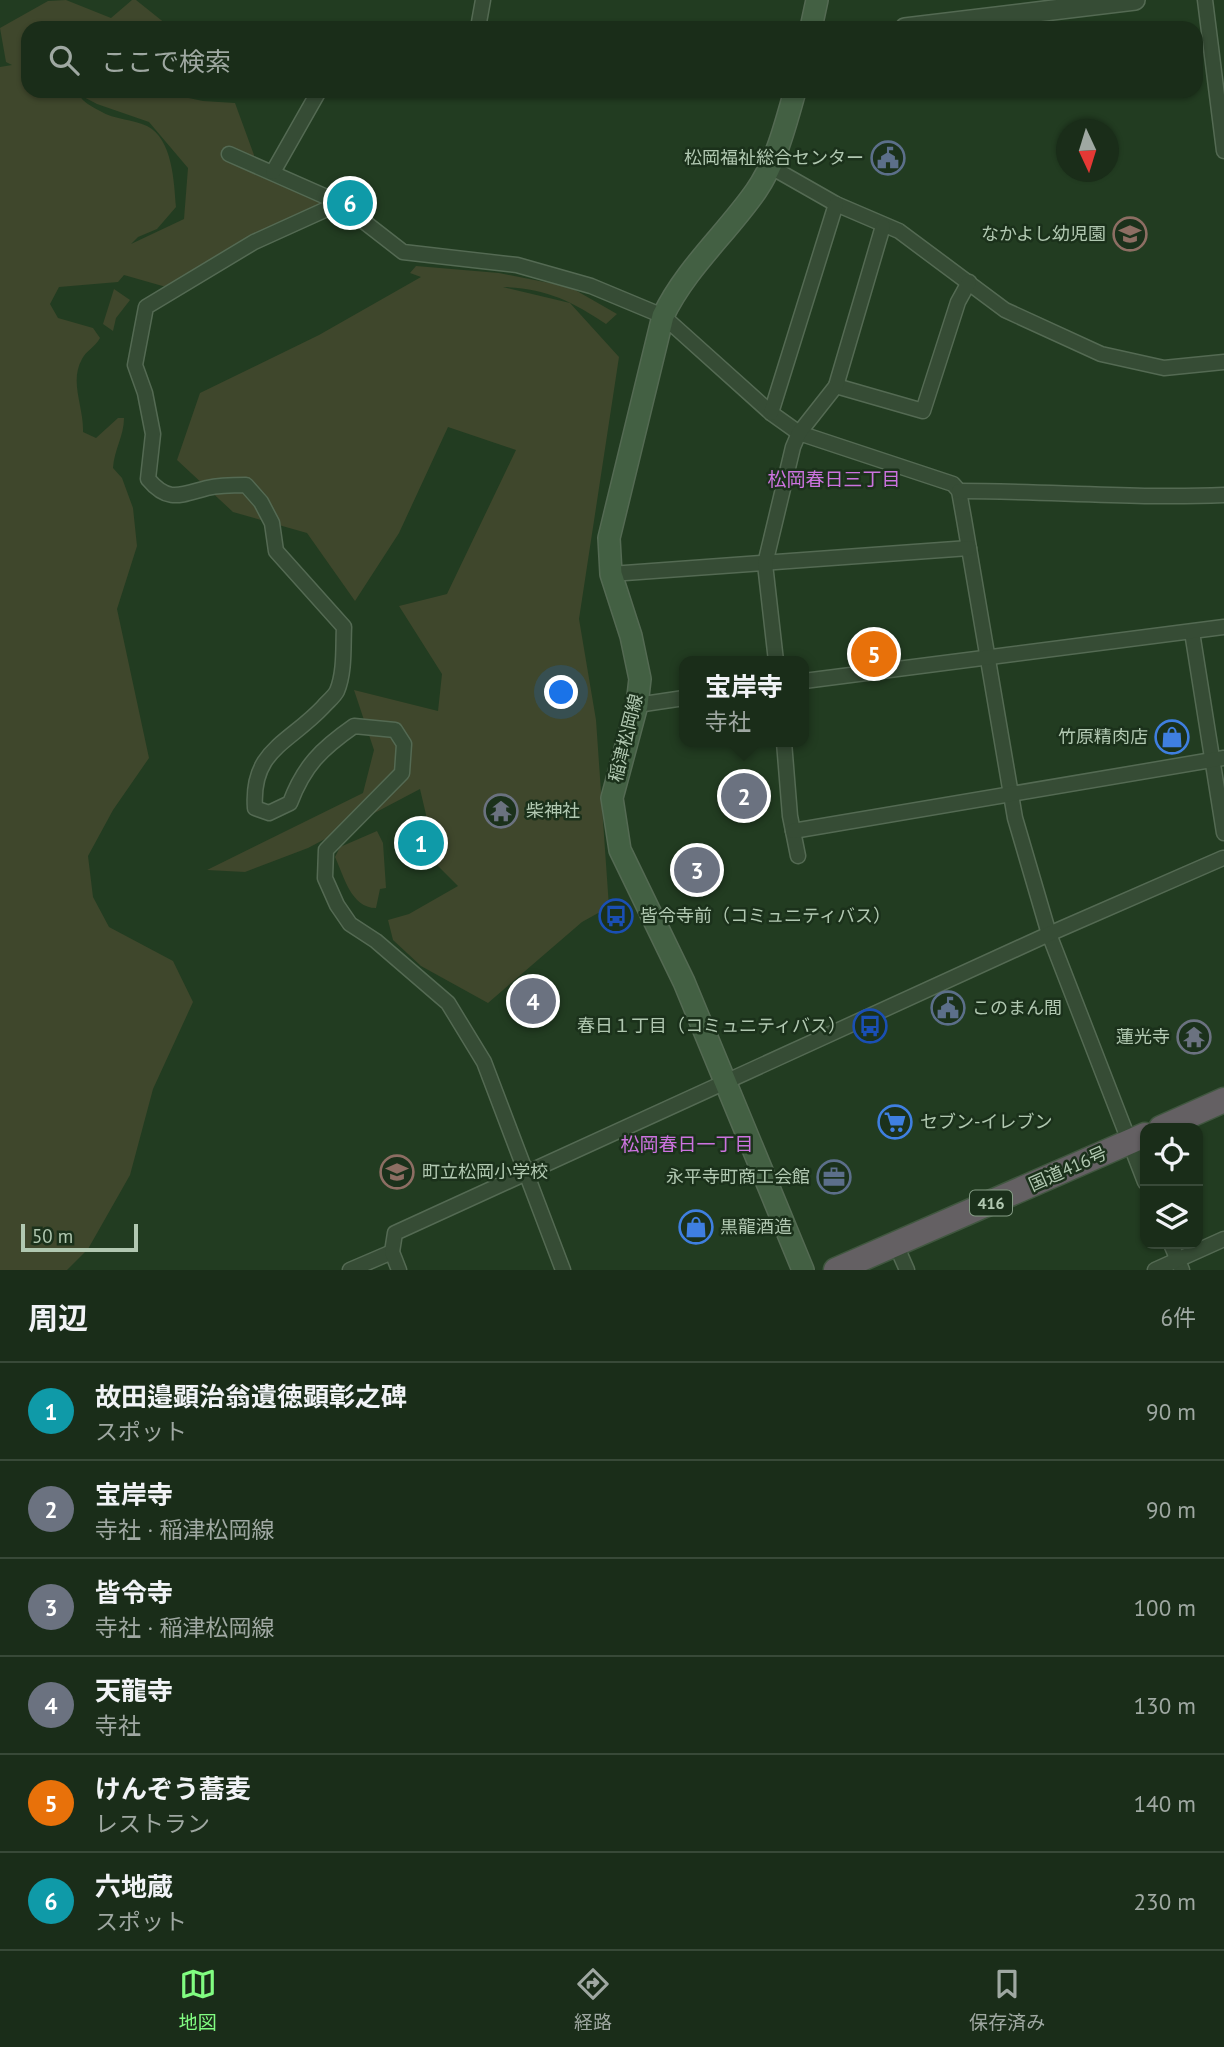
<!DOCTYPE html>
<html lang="ja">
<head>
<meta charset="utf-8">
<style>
  :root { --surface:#1a2d19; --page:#233522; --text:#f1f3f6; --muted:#9fa8a2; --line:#384938; --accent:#81fd81 }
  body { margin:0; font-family:"PT Sans","Noto Sans JP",sans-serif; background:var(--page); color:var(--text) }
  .controls { position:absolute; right:21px; bottom:21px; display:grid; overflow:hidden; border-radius:14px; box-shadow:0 2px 5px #0004 }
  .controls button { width:63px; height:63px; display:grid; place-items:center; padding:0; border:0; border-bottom:2px solid var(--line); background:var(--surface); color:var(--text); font:35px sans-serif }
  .compass { position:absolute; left:1056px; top:119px; width:63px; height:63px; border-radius:50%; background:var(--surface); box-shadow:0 2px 5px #0004; rotate:176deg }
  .scale { position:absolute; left:21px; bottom:18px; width:117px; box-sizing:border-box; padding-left:7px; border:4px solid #b1c8b1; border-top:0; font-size:19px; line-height:24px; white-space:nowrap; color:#b1c8b1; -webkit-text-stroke:5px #1b311b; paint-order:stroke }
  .you { position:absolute; left:562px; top:693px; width:24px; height:24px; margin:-18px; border:5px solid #fff; border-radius:50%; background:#1a73e8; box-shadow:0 0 0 10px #1a73e833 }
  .badge { display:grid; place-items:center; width:46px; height:46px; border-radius:50%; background:var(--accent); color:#fff; font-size:23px; font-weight:700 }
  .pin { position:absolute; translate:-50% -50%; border:4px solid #fff; box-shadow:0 2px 7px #0006 }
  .popup { position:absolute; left:679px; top:656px; width:130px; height:91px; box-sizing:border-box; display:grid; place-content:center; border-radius:14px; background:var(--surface); filter:drop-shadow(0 2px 5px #0005); font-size:23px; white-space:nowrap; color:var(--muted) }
  .popup b { font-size:26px; color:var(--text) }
  .popup::after { content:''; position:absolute; left:50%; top:100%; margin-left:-14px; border:14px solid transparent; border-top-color:var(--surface) }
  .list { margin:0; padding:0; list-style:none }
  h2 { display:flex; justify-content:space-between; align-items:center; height:91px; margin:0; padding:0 28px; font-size:30px }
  h2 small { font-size:23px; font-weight:400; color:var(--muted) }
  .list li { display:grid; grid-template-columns:46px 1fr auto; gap:21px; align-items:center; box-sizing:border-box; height:98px; padding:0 28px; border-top:2px solid var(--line) }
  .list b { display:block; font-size:26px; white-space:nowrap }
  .list p { margin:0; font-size:23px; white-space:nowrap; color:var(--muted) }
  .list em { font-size:23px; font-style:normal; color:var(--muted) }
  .icon { flex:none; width:38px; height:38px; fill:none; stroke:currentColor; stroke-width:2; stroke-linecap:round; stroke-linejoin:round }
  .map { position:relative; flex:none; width:1224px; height:1270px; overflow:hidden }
  .search { position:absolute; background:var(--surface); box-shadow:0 2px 5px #0004; left:21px; right:21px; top:21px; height:77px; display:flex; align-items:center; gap:18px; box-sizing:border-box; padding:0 24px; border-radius:21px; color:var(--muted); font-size:26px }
  .sheet { height:679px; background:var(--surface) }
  nav { display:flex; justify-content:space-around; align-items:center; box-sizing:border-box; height:98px; border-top:2px solid var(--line); background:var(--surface); font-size:19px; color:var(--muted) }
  nav a { display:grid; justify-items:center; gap:4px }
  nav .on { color:var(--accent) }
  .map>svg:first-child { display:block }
  .green { fill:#3f472c; fill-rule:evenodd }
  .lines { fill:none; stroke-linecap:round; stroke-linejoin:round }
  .minor-casing { stroke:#546a53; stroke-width:17 }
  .tertiary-casing { stroke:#546a53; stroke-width:22 }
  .secondary-casing { stroke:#546a53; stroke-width:24 }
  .trunk-casing { stroke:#415740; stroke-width:27 }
  .minor { stroke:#364c35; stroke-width:14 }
  .tertiary { stroke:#364c35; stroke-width:19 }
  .secondary { stroke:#436043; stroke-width:21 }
  .trunk { stroke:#646063; stroke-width:24 }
  .labels { text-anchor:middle; stroke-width:5; stroke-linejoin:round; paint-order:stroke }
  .shield { fill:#1b311b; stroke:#849b84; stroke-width:2 }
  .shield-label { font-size:16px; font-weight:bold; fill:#b1c8b1 }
  .poi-label { font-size:18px; fill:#b1c8b1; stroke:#1b311b; text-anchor:end }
  .street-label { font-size:18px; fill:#b1c8b1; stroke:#1b311b }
  .neighbourhood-label { font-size:19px; fill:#cc73df; stroke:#1b311b }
</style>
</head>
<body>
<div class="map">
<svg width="1224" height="1270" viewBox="0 0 1224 1270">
  <rect width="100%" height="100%" fill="#223c21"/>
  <!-- green -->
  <g class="green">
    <path d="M66,0l45,18 21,-18h4l35,28h-143v63h127l48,10 32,2 23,63 82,37 -167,86 -49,-14 -6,7 -59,5 -9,17 8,14 35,10 7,10c-5,9 -14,13 -18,21 -13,23 2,48 1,73l13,6 22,-20h6c0,18 -10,32 -11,50l9,10 11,30 4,38 -20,63 32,149 -36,52 -25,46 5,41 16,30 64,34 20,41 -40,87 -23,86 -42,74 -21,21h-67v-1203l12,-2 -6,-3 -6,-34 48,-27zM78,94l19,10 52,18 39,46 -4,51 -53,25 7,-7 19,-8 19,-22c-2,-24 -3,-68 -29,-81 -15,-7 -32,-6 -47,-15 -9,-5 -16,-8 -22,-17z"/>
    <path d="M416,266l83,7 71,14 47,27 -11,10c-34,-23 -61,-36 -103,-37l67,16 49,54 -40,262 17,101 13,187 -27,15 -94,81 -67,-37 -28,-26 -5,-20 21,-6 49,-28 -20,-20 -18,-77 -112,59 -63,24 -38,-2 156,-77 11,-43 -20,-60 84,21 4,-37 -43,-68 48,-12 69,-144 -68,-23 -49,106 -44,68 -48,-68 -74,-21 -56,-52 23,-67 119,-58 102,-58 -11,-4z"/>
    <path d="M114,289l16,11 -14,18 -3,13 -10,-7z"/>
    <path d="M377,831l6,12 3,45 -6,1 -4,19c-25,0 -32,-32 -41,-51l5,-10z"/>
  </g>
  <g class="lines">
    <defs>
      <g id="minor">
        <path d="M1205,0l19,151"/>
        <path d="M478,28l5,-28"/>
        <path d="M229,154l111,49 63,49 114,13 74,21 72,30 108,97 28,20 154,51 6,7 5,28 51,299 34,116 96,248"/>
        <path d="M771,167l65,37 63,27 106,79 96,44 63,14 60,-6"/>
        <path d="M273,172l46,-81"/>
        <path d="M340,203l-86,39 -108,65 -11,58 10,28 8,41 -5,45c20,24 32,16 59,9 13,-3 26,-3 39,-3l15,17 11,21 4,28 68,76c-1,19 1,45 -7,64 -3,6 -10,11 -14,16 -35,37 -72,43 -68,101l14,5 21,-10c14,-37 31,-54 64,-77l41,4 9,14 -2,29 -76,77 -1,28 12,27 13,19 26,17 72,62 36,59 79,208"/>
        <path d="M836,386l87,25 35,-109 11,-20"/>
        <path d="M771,413l65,-209"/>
        <path d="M959,491c88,0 177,8 265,4"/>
        <path d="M611,574l358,-26"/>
        <path d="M1192,632l32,201"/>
        <path d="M776,661l-11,-97 28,-117 6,-14 37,-47 47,-160"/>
        <path d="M804,681l420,-54"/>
        <path d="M637,705l47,-7"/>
        <path d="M784,742l6,74 8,40"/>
        <path d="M793,831l431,-73"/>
        <path d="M1171,1244l11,26"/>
        <path d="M896,1245l11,25"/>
        <path d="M350,1270l42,-18"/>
        <path d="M399,1270l-7,-18 3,-19 654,-299 174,-76"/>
        <path d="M1155,1270l69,-31"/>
      </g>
      <path id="tertiary" d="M905,28l230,-28"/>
      <g id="secondary">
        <path d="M811,28l6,-28"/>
        <path d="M795,91c-10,35 -18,69 -39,100 -30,43 -70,77 -93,125l-54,222 2,36 20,62 9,43 -3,26 -25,93 8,52 64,132 119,288"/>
      </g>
      <g id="trunk">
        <path d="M1161,1128l63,-28"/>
        <path d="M836,1270l309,-135"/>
      </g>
    </defs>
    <!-- minor casing -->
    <use href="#minor" class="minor-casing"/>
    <!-- tertiary casing -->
    <use href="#tertiary" class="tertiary-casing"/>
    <!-- secondary casing -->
    <use href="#secondary" class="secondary-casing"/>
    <!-- trunk casing -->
    <use href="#trunk" class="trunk-casing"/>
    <!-- minor -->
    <use href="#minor" class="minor"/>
    <!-- tertiary -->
    <use href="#tertiary" class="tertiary"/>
    <!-- secondary -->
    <use href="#secondary" class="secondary"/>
    <!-- trunk -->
    <use href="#trunk" class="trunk"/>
  </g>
  <!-- icons -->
  <defs>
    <symbol id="civic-ring" viewBox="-11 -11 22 22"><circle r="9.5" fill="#1b311b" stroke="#5c6f8a" stroke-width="1.5"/><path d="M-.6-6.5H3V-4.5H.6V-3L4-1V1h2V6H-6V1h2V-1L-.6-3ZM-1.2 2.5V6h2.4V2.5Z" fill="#5c6f8a"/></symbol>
    <symbol id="school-ring" viewBox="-11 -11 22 22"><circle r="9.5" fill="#1b311b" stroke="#8d6e63" stroke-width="1.5"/><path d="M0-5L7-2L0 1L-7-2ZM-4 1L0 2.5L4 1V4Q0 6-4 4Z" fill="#8d6e63"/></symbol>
    <symbol id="shop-ring" viewBox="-11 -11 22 22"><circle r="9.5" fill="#1b311b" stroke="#3f7fe0" stroke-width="1.5"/><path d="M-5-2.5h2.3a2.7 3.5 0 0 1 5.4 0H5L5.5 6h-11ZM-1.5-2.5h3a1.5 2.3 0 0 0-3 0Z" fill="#3f7fe0"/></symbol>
    <symbol id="temple-ring" viewBox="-11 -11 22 22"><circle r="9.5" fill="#1b311b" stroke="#6b7280" stroke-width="1.5"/><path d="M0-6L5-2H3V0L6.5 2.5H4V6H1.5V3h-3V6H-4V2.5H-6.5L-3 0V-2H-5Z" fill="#6b7280"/></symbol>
    <symbol id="bus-ring" viewBox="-11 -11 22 22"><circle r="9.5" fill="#1b311b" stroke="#1a4fb4" stroke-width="1.5"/><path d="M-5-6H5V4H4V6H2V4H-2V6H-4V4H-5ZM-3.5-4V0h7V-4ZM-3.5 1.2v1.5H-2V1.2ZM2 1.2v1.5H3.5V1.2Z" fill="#1a4fb4"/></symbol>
    <symbol id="supermarket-ring" viewBox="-11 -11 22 22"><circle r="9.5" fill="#1b311b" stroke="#3f7fe0" stroke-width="1.5"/><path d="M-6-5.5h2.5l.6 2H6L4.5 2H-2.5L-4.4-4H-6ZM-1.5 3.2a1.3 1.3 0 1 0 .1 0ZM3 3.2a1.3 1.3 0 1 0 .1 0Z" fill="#3f7fe0"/></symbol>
    <symbol id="office-ring" viewBox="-11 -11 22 22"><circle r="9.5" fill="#1b311b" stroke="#5c6f8a" stroke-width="1.5"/><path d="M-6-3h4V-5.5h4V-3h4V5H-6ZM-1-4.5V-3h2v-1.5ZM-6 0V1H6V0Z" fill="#5c6f8a"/></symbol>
  </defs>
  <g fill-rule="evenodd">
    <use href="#civic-ring" x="869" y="139" width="38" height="38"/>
    <use href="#school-ring" x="1111" y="215" width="38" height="38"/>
    <use href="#shop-ring" x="1153" y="718" width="38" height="38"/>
    <use href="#temple-ring" x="482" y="792" width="38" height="38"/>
    <use href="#bus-ring" x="597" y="897" width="38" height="38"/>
    <use href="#civic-ring" x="929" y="989" width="38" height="38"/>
    <use href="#bus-ring" x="851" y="1007" width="38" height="38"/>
    <use href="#temple-ring" x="1175" y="1018" width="38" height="38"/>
    <use href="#supermarket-ring" x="876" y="1103" width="38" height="38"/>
    <use href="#school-ring" x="378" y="1153" width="38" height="38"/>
    <use href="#office-ring" x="815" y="1158" width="38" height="38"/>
    <use href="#shop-ring" x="677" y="1208" width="38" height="38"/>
  </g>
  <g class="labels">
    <!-- shield labels -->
    <rect class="shield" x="970" y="1190.5" width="42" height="25" rx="5"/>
    <g class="shield-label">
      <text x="991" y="1209">416</text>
    </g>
    <!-- poi labels -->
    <g class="poi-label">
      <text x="864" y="164">松岡福祉総合センター</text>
      <text x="1106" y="240">なかよし幼児園</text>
      <text x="1148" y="743">竹原精肉店</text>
      <text x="526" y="817" text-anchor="start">柴神社</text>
      <text x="640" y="922" text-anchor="start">皆令寺前（コミュニティバス）</text>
      <text x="972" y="1014" text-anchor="start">このまん間</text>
      <text x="846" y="1032">春日１丁目（コミュニティバス）</text>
      <text x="1170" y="1043">蓮光寺</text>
      <text x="920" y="1128" text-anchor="start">セブン-イレブン</text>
      <text x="422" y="1178" text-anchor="start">町立松岡小学校</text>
      <text x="810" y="1183">永平寺町商工会館</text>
      <text x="720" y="1233" text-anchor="start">黒龍酒造</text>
    </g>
    <!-- street labels -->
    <g class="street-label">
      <text transform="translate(626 738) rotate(-76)" y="6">稲津松岡線</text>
      <text transform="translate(1068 1169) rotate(-24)" y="6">国道416号</text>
    </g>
    <!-- neighbourhood labels -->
    <g class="neighbourhood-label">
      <text x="834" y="486">松岡春日三丁目</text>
      <text x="687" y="1151">松岡春日一丁目</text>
    </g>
  </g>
</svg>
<div class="controls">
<button><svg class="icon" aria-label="locate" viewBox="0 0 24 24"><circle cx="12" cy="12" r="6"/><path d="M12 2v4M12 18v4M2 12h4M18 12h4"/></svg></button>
<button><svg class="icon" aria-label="layers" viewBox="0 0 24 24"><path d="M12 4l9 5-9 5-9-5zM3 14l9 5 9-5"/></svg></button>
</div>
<svg class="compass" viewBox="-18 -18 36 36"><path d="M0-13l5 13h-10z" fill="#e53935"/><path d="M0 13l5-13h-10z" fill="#9fa8a2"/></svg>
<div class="scale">50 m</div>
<div class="you"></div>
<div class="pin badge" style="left:421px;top:843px;background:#0f9aa8">1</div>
<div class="pin badge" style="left:744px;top:796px;background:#6b7280">2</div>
<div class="popup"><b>宝岸寺</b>寺社</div>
<div class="pin badge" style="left:697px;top:870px;background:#6b7280">3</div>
<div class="pin badge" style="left:533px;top:1001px;background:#6b7280">4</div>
<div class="pin badge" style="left:874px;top:654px;background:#e8710a">5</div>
<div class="pin badge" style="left:350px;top:203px;background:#0f9aa8">6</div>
<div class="search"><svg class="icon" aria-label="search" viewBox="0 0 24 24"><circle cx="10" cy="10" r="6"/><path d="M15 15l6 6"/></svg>ここで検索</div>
</div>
<section class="sheet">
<h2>周辺<small>6件</small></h2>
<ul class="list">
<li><span class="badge" style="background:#0f9aa8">1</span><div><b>故田邉顕治翁遺徳顕彰之碑</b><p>スポット</p></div><em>90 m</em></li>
<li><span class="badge" style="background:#6b7280">2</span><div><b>宝岸寺</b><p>寺社 · 稲津松岡線</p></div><em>90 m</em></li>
<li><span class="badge" style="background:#6b7280">3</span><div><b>皆令寺</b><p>寺社 · 稲津松岡線</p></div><em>100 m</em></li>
<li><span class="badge" style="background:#6b7280">4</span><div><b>天龍寺</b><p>寺社</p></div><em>130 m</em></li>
<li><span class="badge" style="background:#e8710a">5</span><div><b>けんぞう蕎麦</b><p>レストラン</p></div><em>140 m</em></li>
<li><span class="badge" style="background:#0f9aa8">6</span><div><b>六地蔵</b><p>スポット</p></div><em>230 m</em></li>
</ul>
</section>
<nav>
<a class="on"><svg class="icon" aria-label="map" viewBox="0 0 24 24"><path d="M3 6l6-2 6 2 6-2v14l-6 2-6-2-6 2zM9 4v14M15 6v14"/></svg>地図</a>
<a><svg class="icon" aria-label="directions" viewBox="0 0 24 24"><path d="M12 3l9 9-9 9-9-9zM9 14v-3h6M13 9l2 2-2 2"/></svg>経路</a>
<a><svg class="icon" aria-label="saved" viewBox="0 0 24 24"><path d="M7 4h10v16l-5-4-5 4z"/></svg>保存済み</a>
</nav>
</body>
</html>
